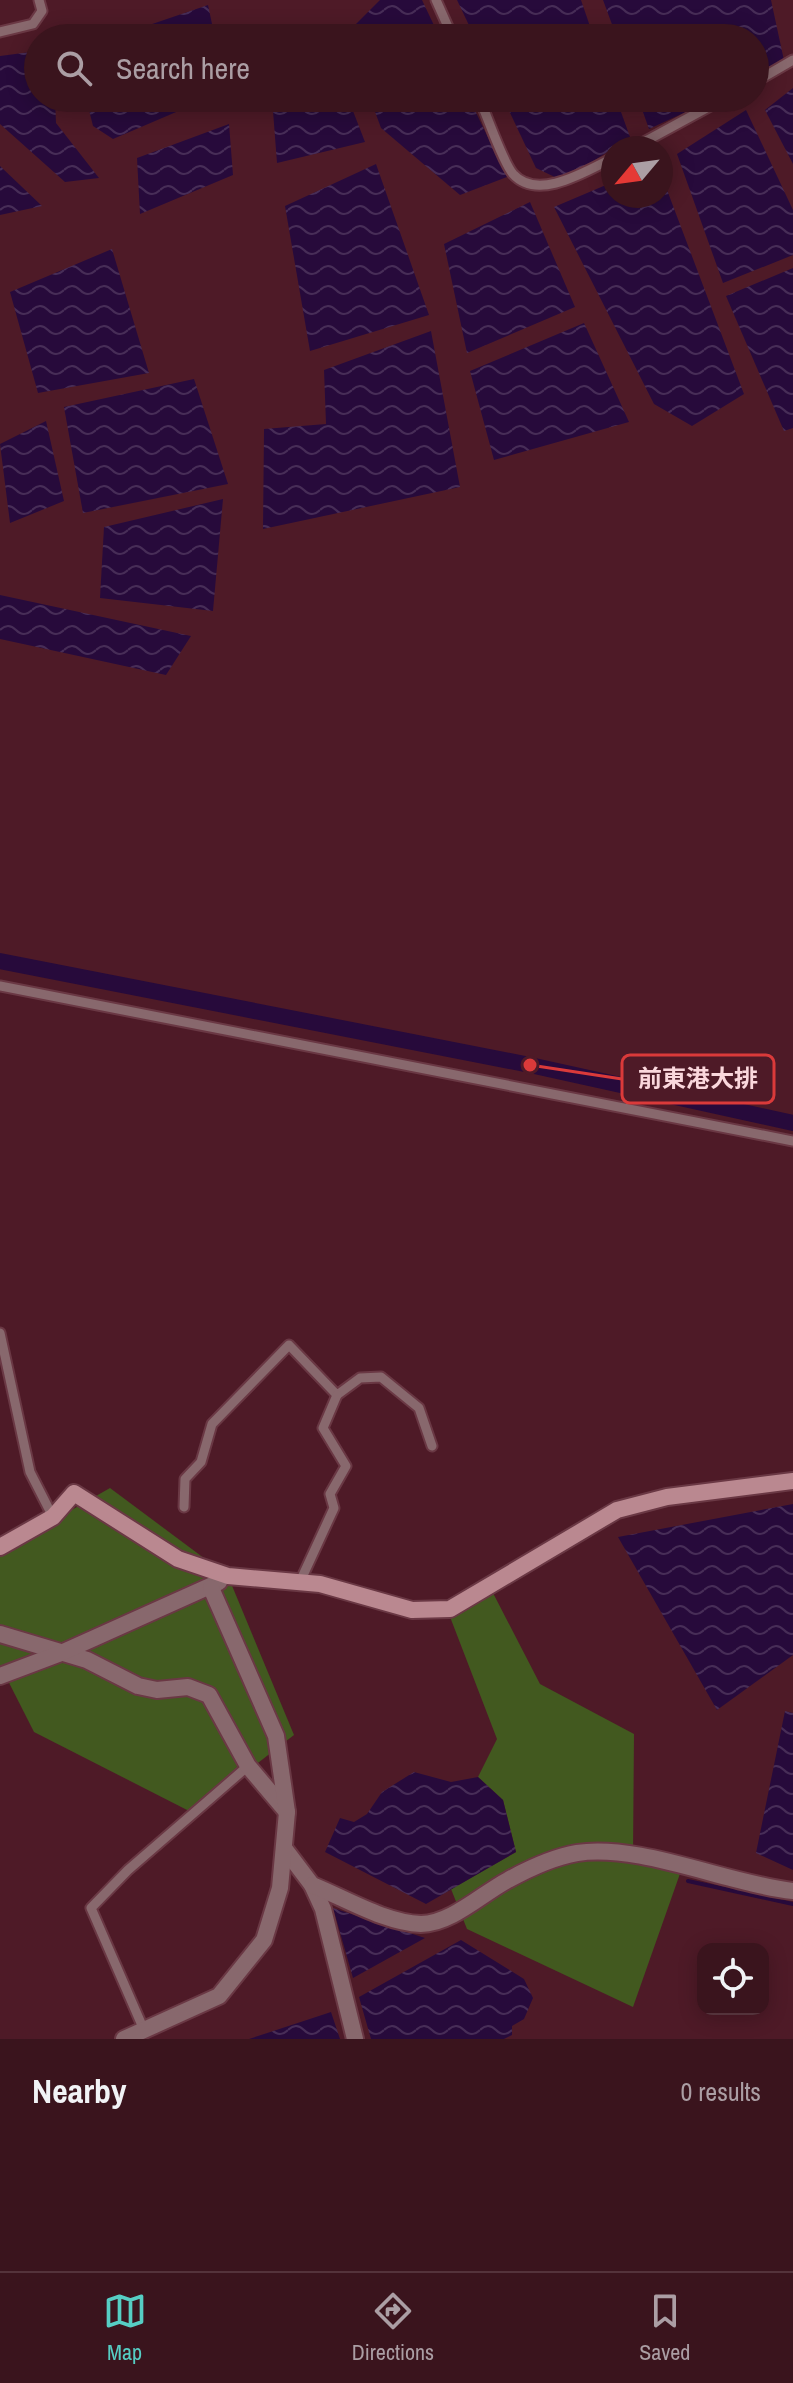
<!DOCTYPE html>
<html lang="en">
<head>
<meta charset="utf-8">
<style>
  :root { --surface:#3a141d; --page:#411d26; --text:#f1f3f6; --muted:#ab9ea4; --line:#54333b; --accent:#56cec4 }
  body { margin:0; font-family:"Archivo Narrow","Noto Sans TC",sans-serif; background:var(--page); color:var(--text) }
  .controls { position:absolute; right:24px; bottom:24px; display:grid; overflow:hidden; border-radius:16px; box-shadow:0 4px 20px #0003 }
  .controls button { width:72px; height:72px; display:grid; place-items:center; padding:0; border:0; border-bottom:2px solid var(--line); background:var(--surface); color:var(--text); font:40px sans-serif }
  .compass { position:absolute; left:601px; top:136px; width:72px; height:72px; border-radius:50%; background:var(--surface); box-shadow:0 4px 20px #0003; rotate:241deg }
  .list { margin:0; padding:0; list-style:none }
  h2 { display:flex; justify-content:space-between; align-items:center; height:104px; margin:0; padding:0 32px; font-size:34px }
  h2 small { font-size:26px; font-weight:400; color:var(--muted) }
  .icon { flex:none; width:44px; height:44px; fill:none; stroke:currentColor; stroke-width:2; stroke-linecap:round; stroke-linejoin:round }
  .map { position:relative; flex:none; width:793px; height:2039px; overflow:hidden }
  .search { position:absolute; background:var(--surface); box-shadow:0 4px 20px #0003; left:24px; right:24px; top:24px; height:88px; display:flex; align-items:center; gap:20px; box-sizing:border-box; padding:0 28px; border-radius:44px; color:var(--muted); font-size:30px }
  .sheet { height:232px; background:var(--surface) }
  nav { display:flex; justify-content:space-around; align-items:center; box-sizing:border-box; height:112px; border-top:2px solid var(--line); background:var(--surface); font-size:22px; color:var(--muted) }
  nav a { display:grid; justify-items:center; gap:4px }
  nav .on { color:var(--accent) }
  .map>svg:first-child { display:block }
  .park { fill:#42591f }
  .water { fill:url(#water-waves) }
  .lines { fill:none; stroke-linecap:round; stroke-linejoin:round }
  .stream { stroke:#270a3b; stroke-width:4 }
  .canal { stroke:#270a3b; stroke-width:16 }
  .service-casing { stroke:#6a3844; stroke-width:13 }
  .minor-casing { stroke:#6a3844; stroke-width:20 }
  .secondary-casing { stroke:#6a3844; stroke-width:20 }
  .service { stroke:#88686d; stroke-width:9 }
  .minor { stroke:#88686d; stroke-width:16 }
  .secondary { stroke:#ba8890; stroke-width:16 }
  .leader { fill:none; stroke:#da3a3a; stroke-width:3 }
  .callout-dot { fill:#da3a3a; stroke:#4e1a27; stroke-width:3 }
  .callout { fill:#4e1a27; stroke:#da3a3a; stroke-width:3 }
  .callout-label { font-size:24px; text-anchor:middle; font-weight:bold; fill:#fad7dc }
</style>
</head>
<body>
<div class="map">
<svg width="793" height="2039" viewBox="0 0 793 2039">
  <defs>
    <pattern id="water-waves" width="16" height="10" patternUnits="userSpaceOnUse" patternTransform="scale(2)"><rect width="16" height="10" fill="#270a3b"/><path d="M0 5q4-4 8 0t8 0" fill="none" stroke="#472d57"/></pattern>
  </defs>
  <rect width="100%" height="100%" fill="#4e1a27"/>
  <!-- park -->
  <g class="park">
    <path d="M110,1488l118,88 66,159 -101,78 -159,-81 -34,-67v-114z"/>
    <path d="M493,1593l47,91 94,50 -1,122 49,12 -49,139 -166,-78 -16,-40 65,-37 -13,-52 -25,-23 19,-38 -50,-130z"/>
  </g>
  <!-- water -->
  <g class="water">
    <path d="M380,0h42l18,38h-91l-2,-5z"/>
    <path d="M457,0h124l13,38h-119z"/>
    <path d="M603,0h168l14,65 -30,15v-42h-138z"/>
    <path d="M208,5l7,33h-104z"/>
    <path d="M38,51v47h17l1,25 43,55 -34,4 -65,-58v-68z"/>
    <path d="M793,88v76l-28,-54z"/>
    <path d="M86,98h123l-96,41 -20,-13z"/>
    <path d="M272,98h76l17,44 -88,21z"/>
    <path d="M370,98h99l38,79 -47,18 -79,-67z"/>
    <path d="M503,98h113l14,39 -67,44 -27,-13z"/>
    <path d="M638,98h78l-67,31z"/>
    <path d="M746,110l47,100v45l-70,28 -46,-129z"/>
    <path d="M229,124l4,51 -93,39 -3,-56z"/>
    <path d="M376,164l53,151 -119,36 -25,-145z"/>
    <path d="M0,166l42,40 -42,9z"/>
    <path d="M661,174l83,220 -52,32 -38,-22 -100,-197 59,-25v14h48z"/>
    <path d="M530,202l45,105 -108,46 -23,-109z"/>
    <path d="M112,249l37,124 -111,20 -28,-101z"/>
    <path d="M793,268v160l-9,3 -58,-135z"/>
    <path d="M584,323l45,99 -135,38 -24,-89z"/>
    <path d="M431,331l29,156 -197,42 1,-100 62,-5 -2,-54z"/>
    <path d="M194,379l34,105 -145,29 -19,-106z"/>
    <path d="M46,421l18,80 -54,22 -10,-79z"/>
    <path d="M223,499l-10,112 -113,-13 4,-71z"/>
    <path d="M0,595l191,41 -25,39 -166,-36z"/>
    <path d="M793,1504v151l-76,55 -99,-173z"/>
    <path d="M785,1711l8,2v157l-37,-17z"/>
    <path d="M414,1772l37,10 27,-5 25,23 13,52 -90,52 -101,-52 15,-34 14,4 13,-8 15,-22z"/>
    <path d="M333,1908l92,30 -72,40z"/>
    <path d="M461,1940l63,39 9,19 -9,21 -12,7v9l-8,4h-133l-12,-42z"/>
    <path d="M331,2012l9,27h-91z"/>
  </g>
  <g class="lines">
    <!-- stream -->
    <path class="stream" d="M688,1881l105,23"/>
    <!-- canal -->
    <path class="canal" d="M0,961l530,104 263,58"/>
    <defs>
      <g id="service">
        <path d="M436,0l17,38"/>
        <path d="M0,32l33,-8 9,-13 -3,-11"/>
        <path d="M755,82l38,-22"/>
        <path d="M479,98c8,17 23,63 34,76 25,28 75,-4 100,-16"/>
        <path d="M633,148l92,-50"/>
        <path d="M0,986l793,155"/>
        <path d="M0,1333l30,139 23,45"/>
        <path d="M184,1507l1,-28 16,-17 11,-38 77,-79 48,50 23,-17 21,-1 38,31 13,38"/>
        <path d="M299,1584l35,-76 -4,-14 16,-28 -23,-38 14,-33"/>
        <path d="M144,2030l-53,-122 37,-38 120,-104"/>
      </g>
      <g id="minor">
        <path d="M0,1634l87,26 51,26 19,4 31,-3 21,8 39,71 39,46"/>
        <path d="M0,1676l61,-23 158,-71"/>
        <path d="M284,1848l28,37 11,24 32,130"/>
        <path d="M312,1885c33,13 73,38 109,39 30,0 62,-31 87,-44 20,-11 46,-23 69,-27 62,-10 151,31 216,38"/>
        <path d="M124,2039l95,-43 45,-56 16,-52 7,-76 -11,-76 -65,-148"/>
      </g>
      <path id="secondary" d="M0,1547l53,-30 21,-24 104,66 50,17 92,8 92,26 38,-1 167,-99 50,-13 126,-16"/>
    </defs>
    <!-- service casing -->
    <use href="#service" class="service-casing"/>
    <!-- minor casing -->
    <use href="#minor" class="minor-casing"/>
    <!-- secondary casing -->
    <use href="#secondary" class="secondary-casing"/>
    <!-- service -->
    <use href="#service" class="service"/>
    <!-- minor -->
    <use href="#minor" class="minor"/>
    <!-- secondary -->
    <use href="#secondary" class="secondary"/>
  </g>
  <!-- callouts -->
  <path class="leader" d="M530 1065L622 1079"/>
  <circle class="callout-dot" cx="530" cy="1065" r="8"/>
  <rect class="callout" x="622" y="1055" width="152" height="48" rx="8"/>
  <g class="callout-label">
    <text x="698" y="1087">前東港大排</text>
  </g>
</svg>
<div class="controls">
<button><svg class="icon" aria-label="locate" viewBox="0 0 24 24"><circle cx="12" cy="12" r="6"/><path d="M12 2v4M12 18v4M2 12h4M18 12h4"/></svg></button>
</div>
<svg class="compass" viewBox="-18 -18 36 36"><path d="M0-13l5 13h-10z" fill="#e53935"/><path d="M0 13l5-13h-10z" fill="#ab9ea4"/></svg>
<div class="search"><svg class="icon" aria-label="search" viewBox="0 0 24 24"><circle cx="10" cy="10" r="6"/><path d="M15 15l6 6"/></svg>Search here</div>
</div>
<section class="sheet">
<h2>Nearby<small>0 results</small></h2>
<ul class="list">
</ul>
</section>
<nav>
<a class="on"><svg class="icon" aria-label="map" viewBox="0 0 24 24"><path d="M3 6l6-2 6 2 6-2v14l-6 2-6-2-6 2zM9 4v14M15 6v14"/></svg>Map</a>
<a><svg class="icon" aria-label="directions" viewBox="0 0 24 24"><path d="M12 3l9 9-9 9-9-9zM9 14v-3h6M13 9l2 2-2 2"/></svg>Directions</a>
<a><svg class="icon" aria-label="saved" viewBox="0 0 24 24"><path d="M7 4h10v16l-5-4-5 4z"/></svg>Saved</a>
</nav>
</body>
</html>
